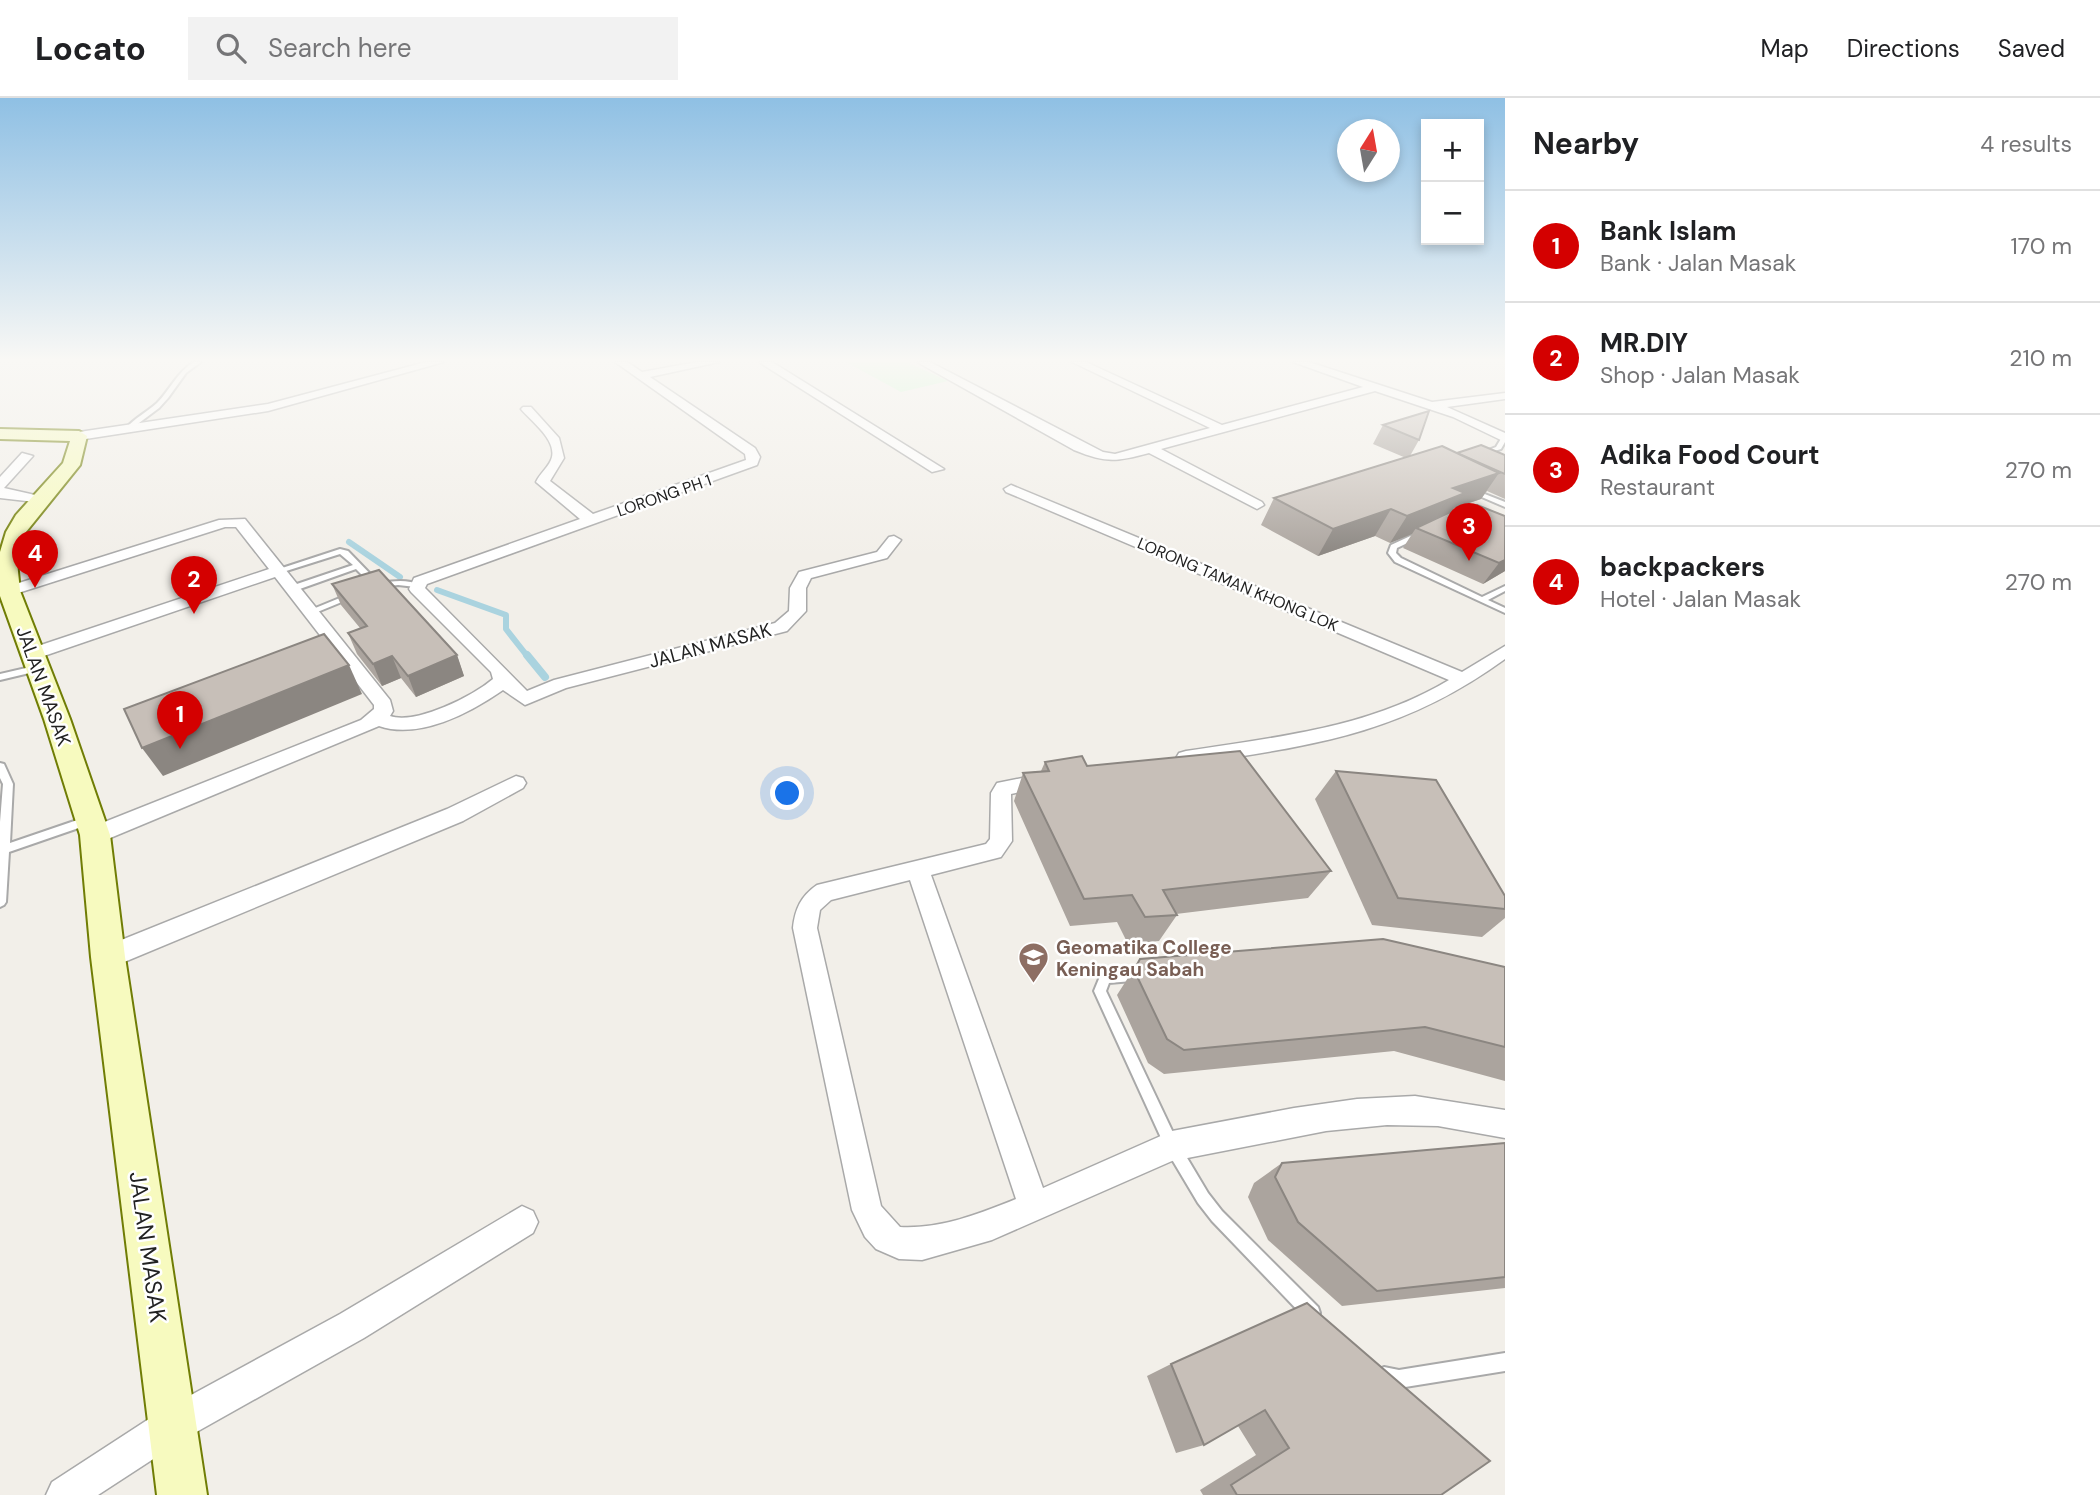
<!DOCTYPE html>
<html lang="en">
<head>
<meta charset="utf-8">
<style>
  :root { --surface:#fff; --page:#f2f2f2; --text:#202124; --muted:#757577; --line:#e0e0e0; --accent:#d40000 }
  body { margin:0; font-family:"DM Sans",sans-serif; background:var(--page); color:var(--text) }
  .controls { position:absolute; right:21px; top:21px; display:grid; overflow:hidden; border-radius:0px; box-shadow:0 4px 10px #0003 }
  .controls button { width:63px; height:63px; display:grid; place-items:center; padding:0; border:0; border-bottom:2px solid var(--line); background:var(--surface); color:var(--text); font:35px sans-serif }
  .compass { position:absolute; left:1337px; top:21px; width:63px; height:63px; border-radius:50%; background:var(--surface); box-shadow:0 4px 10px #0003; rotate:11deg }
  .you { position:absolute; left:788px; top:696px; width:24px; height:24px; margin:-18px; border:5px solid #fff; border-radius:50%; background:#1a73e8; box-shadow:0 0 0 10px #1a73e833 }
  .badge { display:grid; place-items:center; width:46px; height:46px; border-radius:50%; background:var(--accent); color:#fff; font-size:23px; font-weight:700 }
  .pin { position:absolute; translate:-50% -58px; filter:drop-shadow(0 2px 4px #0008) }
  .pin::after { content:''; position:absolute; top:37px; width:24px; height:21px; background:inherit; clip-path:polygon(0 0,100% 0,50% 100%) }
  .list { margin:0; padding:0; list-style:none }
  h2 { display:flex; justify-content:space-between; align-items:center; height:91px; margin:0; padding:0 28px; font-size:30px }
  h2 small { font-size:23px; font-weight:400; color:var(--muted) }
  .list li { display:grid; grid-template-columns:46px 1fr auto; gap:21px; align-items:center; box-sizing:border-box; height:112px; padding:0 28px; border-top:2px solid var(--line) }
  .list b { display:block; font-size:26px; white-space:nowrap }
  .list p { margin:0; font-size:23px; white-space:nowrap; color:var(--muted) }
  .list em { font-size:23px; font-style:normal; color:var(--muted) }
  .icon { flex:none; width:38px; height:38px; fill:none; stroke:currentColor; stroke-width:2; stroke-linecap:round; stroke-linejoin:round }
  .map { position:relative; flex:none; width:1505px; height:1397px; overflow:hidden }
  header { display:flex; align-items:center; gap:42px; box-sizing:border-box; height:98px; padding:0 35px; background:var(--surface); border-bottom:2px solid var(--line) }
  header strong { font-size:33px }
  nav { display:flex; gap:38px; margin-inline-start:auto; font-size:24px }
  .search { width:490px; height:63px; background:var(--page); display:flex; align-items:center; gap:18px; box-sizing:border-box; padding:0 24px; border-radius:0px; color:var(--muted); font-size:26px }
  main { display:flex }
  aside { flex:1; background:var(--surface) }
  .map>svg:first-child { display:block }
  .park { fill:#c8facc }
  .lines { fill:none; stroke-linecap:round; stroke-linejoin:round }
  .stream-far1 { stroke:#aad3df; stroke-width:6 }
  .stream { stroke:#aad3df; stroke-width:8 }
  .lane-casing { stroke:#a9a9a9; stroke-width:4 }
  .street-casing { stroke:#a9a9a9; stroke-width:3 }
  .secondary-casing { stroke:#707d05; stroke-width:4 }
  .lane { fill:#fff; fill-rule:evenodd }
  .street { fill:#fff; fill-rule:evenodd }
  .secondary { fill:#f7fabf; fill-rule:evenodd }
  .wall { fill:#aba49e }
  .shaded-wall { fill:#8b8681 }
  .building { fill:#c7bfb8; stroke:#8b8681; stroke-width:2 }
  .labels { text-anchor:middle; stroke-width:5; stroke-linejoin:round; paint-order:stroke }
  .far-street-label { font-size:16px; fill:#222; stroke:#fff }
  .street-label { font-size:19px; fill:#222; stroke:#fff }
  .education-label { font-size:19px; font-weight:bold; fill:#785e54; stroke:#fff; text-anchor:start }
  .near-street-label { font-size:23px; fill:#222; stroke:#fff }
</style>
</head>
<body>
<header>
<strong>Locato</strong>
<div class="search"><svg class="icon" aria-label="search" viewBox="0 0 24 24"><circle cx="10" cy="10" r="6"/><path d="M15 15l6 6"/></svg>Search here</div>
<nav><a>Map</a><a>Directions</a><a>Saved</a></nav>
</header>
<main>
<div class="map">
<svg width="1505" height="1397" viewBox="0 0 1505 1397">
  <rect width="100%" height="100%" fill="#f2efe9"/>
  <!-- park -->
  <path class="park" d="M846,264h61l41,19 -47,11z"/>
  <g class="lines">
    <!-- stream-far1 -->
    <g class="stream-far1">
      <path d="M349,444l51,35"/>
      <path d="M437,492l69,25v14l22,28"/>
    </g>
    <!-- stream -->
    <path class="stream" d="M527,557l18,22"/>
    <defs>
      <g id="lane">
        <path d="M194,264h7l-15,11 -18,25 -9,10 -28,21h-4l-1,-1c9,-10 21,-16 31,-25 13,-13 20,-31 37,-41z"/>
        <path d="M1505,338v6l-4,7 -23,7v-2l18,-7 6,-10z"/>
        <path d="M1472,391l33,13v5l-35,-15 -1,-1z"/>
        <path d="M1419,434l7,2 -29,14 -1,5 5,5 81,39 23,-11v5l-17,9 17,8v5l-110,-51 -7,-9 3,-8z"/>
        <path d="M340,451l8,2 31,32c14,-2 29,-4 41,2l-4,2 -18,-2 -23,3 -19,-19 -59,21h-6v-4l62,-21 -13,-11 -57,18h-6l-1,-2z"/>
        <path d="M347,497h3l4,2 -39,16h-3l-4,-2z"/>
        <path d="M39,567l3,1 1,2 -1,2 -42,10v-6z"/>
        <path d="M0,665l4,1 9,20 -3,59 79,-27 4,1 1,3 -1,3 -84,29 -3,50 -2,3 -4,2v-85l3,-38 -3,-6z"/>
        <path d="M1140,872l4,2 2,4 -2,4 -35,3 -3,8 71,150 31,52 14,18 96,96 2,6 -2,6 -6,2 -6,-2 -94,-98 -14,-18 -31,-52 -73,-160 7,-17z"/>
        <path d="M1505,1255v18l-106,17 -21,-6 -3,-6 3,-6 6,-3 15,3z"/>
      </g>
      <g id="street">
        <path d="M426,264h18l-176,49 -189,29 -6,-4 6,-4 189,-28z"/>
        <path d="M615,264h12l15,10 55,-10h22l-69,15 105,71 5,9 -3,8 -330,119 -2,4 102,103 27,-11 221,-57 14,-12 1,-23 9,-16 78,-20 12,-15 5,-1 7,4 -14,18 -76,20 -5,10v23l-19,20 -221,57 -41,17 -22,-15c-33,23 -84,50 -124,36l-276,115h-16l-3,-6 3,-6 274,-109 13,-11v-4l-99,-128 -237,81h-12l-3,-4 3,-4 243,-81 -33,-42h-11l-210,67h-12v-6l216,-68 26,-1 145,181 3,11 -3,5c26,9 83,-20 103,-37l-2,-7 -80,-80 -2,-3 5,-11 166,-59 -44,-37c4,-9 14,-16 16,-25 4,-18 -21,-36 -31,-48l2,-2h8l28,31 5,20 -14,23 43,33 153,-54 -1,-6z"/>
        <path d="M759,264h13l172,107 -12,3z"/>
        <path d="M917,264h13l173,90 12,2 95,-26 -138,-66h14l136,63 141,-38 -70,-25h16l123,40 73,-9v6l-58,8 58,26v9l-52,-25 -78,-26 -214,58 101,53 2,3 -7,4 -108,-56c-33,9 -43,10 -75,-3z"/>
        <path d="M22,355l11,3 -29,32 40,9v6l-44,-5v-21z"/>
        <path d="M1011,387l451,187 43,-26v13c-106,77 -193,86 -319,106l-7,-2 -3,-5 3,-5 7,-2c91,-14 183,-23 263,-71l-443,-188 -2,-3z"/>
        <path d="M1047,675l7,2 3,5 -3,5 -43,9 1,47 -11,16 -70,18 112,313 129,-57 122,-23 63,-9 58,-3 90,14v28l-67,-12 -51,-1 -61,6 -154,30 -180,79 -70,20 -23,-1 -23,-10 -11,-12 -13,-27 -59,-282c2,-19 8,-32 24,-43l169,-41 4,-5 1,-46 6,-10zM910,782l106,319c-37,15 -75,30 -116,28l-19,-21 -64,-278 3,-18 11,-10z"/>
        <path d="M516,678l7,2 3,5 -3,5 -60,33 -346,144 -9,3 -9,-3 -3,-8 3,-8 348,-140z"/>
        <path d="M522,1108l11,5 5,11 -5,11 -169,105 -180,101 -86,56h-52l6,-13 106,-69 182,-99z"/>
      </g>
      <path id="secondary" d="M0,331l79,2 8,5 -7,29 -54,67 -9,30 3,29 50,128 40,116 15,122 82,538h-50l-66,-538 -11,-122 -36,-116 -44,-123v-44l6,-20 10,-17 47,-52 7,-22 -70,-2z"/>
    </defs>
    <!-- lane casing -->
    <use href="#lane" class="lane-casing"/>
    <!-- street casing -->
    <use href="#street" class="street-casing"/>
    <!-- secondary casing -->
    <use href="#secondary" class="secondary-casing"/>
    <!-- lane -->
    <use href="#lane" class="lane"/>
    <!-- street -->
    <use href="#street" class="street"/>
    <!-- secondary -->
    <use href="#secondary" class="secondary"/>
  </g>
  <!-- wall -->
  <g class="wall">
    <path d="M1383,327l36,15 -9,16 47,-3 48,2v44l-18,-8 -6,8 -27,9 -2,4 53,4v55l-22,13 -80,-36 9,-14 -22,9 -15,-7 -57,20 -57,-31 13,-27 132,-40 -33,-14z"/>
    <path d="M332,486l125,71 7,21 -48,21 -15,-19 -19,8 -25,-32 -9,-21 12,-5 -19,-23z"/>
    <path d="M1045,664l42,4 244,105 -23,27 -132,16 1,1 -18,26 -31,3 -11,-22 -47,4 -56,-125 9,-28 18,-2z"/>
    <path d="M1336,673l169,125v22l-23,19 -110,-12 -57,-126z"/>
    <path d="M1140,861l365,8v114l-111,-30 -230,23 -16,-11 -31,-68z"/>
    <path d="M1505,1045v145l-163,18 -74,-66 -20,-43 6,-14 28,-20z"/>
    <path d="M1171,1266l270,131h-238l-3,-5 56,-35 -18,-29 -34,19 -28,8 -29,-77z"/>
  </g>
  <!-- shaded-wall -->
  <g class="shaded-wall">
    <path d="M1499,375l-18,26 -27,9 -7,11 -31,9 -4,6 -22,9 17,-27 46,-28z"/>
    <path d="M1391,411l-16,27 -57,20 15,-27z"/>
    <path d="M1505,462v11l-22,13 16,-21z"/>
    <path d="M457,557l7,21 -48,21 -8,-21z"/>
    <path d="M392,558l9,22 -19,8 -9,-22z"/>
    <path d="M349,567l13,29 -199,82 -21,-28z"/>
  </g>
  <!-- building -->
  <g class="building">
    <path d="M1429,313l-10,29 -36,-15z"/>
    <path d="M1481,347l24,10v19l-48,-21z"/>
    <path d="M1442,348l57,27 -46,15 12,5 -58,23 -16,-7 -58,20 -59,-31z"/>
    <path d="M1477,407l28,11v44l-6,3 -83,-35 32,-15z"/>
    <path d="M379,472l78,85 -49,21 -16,-20 -19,8 -25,-31 19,-7 -35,-42z"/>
    <path d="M324,536l25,31 -207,83 -18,-39z"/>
    <path d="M1240,653l91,120 -168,19 14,25 -32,2 -13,-22 -48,4 -61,-126 26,-2 -4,-9 37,-6 5,10z"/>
    <path d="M1336,673l100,9 69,116v13l-107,-11z"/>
    <path d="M1383,841l122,28v80l-80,-20 -241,23 -17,-11 -33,-69 6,-11z"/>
    <path d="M1505,1045v134l-128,14 -79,-69 -23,-45 7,-14z"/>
    <path d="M1307,1205l183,158 -49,34h-204l-6,-10 58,-37 -24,-38 -61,35 -33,-81z"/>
  </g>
  <!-- sky -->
  <linearGradient id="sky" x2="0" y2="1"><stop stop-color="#8fc0e4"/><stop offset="0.57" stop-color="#f9f8f5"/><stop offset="1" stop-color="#f9f8f5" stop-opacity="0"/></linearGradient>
  <rect width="1505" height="460" fill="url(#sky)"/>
  <!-- icons -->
  <defs>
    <symbol id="university-pin" viewBox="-11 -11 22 30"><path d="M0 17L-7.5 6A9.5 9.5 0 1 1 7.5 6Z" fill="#8d6e63" stroke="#fff"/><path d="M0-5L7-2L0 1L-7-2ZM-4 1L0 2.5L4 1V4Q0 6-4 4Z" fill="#fff"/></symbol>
  </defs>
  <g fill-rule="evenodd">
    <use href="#university-pin" x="1016" y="842" width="35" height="47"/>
  </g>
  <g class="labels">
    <!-- far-street labels -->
    <g class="far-street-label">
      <text transform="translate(664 397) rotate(-19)" y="6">LORONG PH 1</text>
      <text transform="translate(1238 486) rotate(23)" y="6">LORONG TAMAN KHONG LOK</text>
    </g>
    <!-- street labels -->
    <g class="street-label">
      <text transform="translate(710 547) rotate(-15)" y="7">JALAN MASAK</text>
      <text transform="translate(44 588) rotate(70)" y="7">JALAN MASAK</text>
    </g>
    <!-- education labels -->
    <g class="education-label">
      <text x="1056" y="856">Geomatika College<tspan x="1056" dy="22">Keningau Sabah</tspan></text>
    </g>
    <!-- near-street labels -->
    <g class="near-street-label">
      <text transform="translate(148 1149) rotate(82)" y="8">JALAN MASAK</text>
    </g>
  </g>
</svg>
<div class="controls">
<button>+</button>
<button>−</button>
</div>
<svg class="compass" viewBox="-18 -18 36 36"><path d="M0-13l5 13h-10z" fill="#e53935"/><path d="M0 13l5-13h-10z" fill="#757577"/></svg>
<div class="you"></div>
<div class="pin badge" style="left:180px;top:651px">1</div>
<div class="pin badge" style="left:194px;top:516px">2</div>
<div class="pin badge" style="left:1469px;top:463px">3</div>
<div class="pin badge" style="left:35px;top:490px">4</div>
</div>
<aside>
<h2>Nearby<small>4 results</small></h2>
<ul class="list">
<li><span class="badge">1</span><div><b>Bank Islam</b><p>Bank · Jalan Masak</p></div><em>170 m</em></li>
<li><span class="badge">2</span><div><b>MR.DIY</b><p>Shop · Jalan Masak</p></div><em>210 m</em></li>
<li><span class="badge">3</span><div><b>Adika Food Court</b><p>Restaurant</p></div><em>270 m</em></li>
<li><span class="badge">4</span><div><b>backpackers</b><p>Hotel · Jalan Masak</p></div><em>270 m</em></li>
</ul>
</aside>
</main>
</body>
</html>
